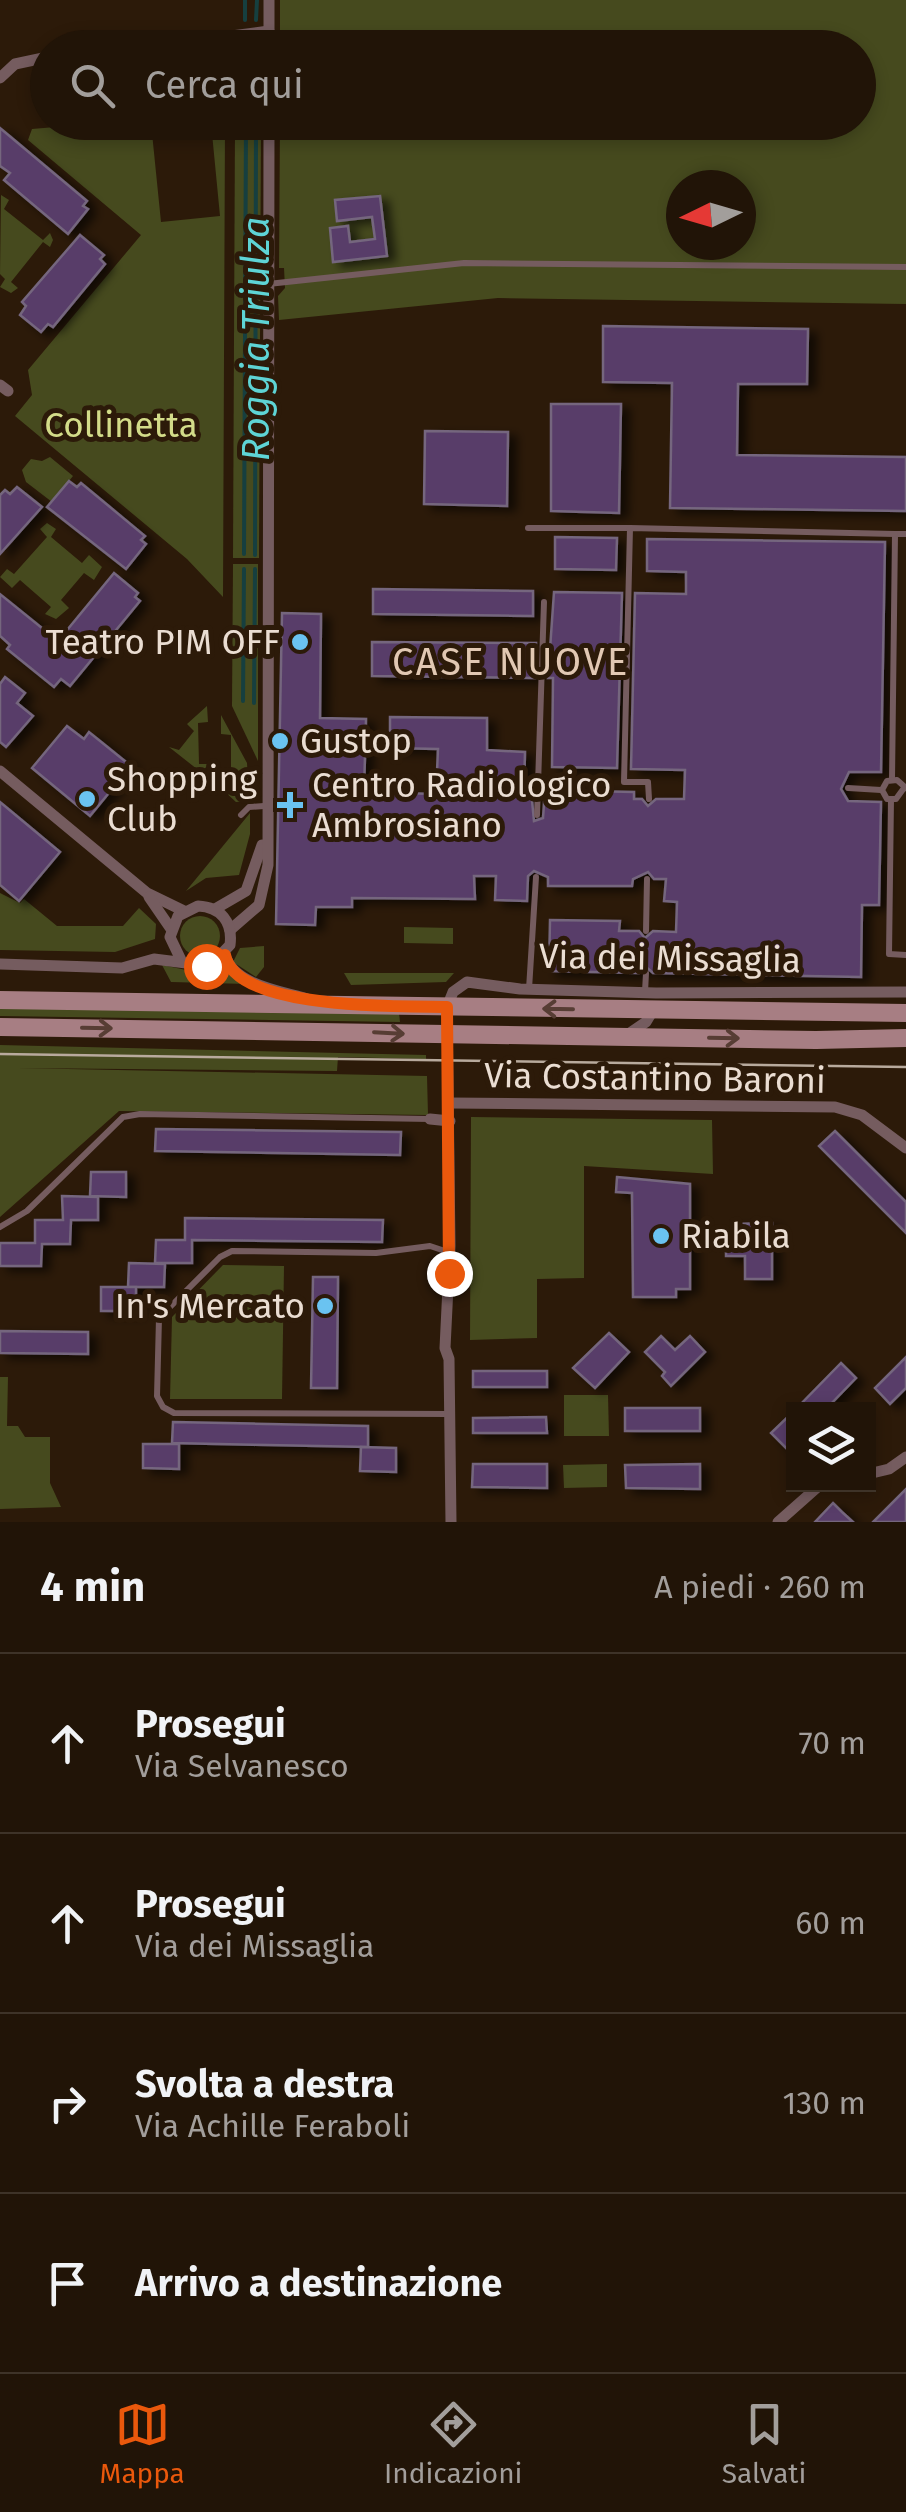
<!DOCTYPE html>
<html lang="it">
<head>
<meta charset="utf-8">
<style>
  :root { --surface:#211407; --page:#291d11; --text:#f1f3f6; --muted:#a29e9b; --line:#3e3328; --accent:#ea580c }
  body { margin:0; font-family:"Fira Sans",sans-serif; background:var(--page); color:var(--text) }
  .controls { position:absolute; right:30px; bottom:30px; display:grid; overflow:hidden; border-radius:0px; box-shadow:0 5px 15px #0003 }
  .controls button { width:90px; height:90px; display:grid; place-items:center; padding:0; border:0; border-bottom:2px solid var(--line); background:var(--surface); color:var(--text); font:50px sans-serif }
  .compass { position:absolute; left:666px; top:170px; width:90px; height:90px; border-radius:50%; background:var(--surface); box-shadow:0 5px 15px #0003; rotate:265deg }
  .stop { position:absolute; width:30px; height:30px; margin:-22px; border:8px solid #ea580c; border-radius:50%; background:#fff }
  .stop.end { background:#ea580c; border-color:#fff; box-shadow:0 2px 10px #0008 }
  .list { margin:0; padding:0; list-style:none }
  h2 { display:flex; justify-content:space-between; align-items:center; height:130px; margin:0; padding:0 40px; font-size:42px }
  h2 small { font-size:32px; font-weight:400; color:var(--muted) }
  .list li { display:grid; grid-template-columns:65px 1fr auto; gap:30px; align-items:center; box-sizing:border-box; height:180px; padding:0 40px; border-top:2px solid var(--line) }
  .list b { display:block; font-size:38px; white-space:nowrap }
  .list p { margin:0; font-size:32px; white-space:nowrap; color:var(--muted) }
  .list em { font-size:32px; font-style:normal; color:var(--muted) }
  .icon { flex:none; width:55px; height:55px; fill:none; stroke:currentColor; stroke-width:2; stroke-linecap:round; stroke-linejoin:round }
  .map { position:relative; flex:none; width:906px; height:1522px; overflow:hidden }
  .search { position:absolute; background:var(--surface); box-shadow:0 5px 15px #0003; left:30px; right:30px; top:30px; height:110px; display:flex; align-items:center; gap:25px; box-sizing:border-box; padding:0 35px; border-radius:55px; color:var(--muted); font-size:38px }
  .sheet { height:850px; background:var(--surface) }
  nav { display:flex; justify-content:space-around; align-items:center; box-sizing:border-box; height:140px; border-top:2px solid var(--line); background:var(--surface); font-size:28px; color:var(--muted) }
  nav a { display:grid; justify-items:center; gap:5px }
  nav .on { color:var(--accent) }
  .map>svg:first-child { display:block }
  .green { fill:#464a1e; fill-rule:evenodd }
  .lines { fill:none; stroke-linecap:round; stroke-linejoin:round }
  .stream { stroke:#163f3f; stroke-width:4 }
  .building { fill:#583e69; stroke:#74667e; stroke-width:2.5; filter:url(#shadow) }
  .lane { stroke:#755c5f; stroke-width:6 }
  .street { stroke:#755c5f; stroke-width:11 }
  .secondary { stroke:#a77e83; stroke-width:18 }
  .tram { stroke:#b8aa9d; stroke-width:2.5 }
  .oneway { stroke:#573d34 }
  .route { stroke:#ea580c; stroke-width:12 }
  .poi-dot { fill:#6ac3f1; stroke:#2c1a09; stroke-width:4 }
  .labels { text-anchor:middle; stroke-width:10; stroke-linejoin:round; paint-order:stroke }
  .park-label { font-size:35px; fill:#d3dc89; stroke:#2c1a09 }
  .poi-label { font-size:35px; fill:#eaddd2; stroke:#2c1a09; text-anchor:start }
  .street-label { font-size:35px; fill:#eaddd2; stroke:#2c1a09 }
  .water-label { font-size:38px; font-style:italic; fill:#5ed4d5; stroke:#2c1a09 }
  .neighbourhood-label { font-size:38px; letter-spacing:2.5px; fill:#e1c8b3; stroke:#2c1a09 }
</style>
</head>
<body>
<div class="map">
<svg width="906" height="1522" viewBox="0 0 906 1522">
  <defs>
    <filter id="shadow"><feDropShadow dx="8" dy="4.5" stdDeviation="5" flood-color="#0009"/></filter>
  </defs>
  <rect width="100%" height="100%" fill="#2c1a09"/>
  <!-- green -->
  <g class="green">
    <path d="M280,0h626v304l-408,-6 -219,22 -1,-24 7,-8 -1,-20h-5l1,-145 578,-1v-74l-578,-1zM681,185h60v60h-60z"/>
    <path d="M102,123h49l10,99 59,-6 -9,-93h14l-2,474 -36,-38 -172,-143 17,-21 -4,-25 113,-135 -113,-95 4,-11z"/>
    <path d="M235,123h26l-2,435h-26z"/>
    <path d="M1,195l8,5 -5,9 39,31 7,-7 3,7 -3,7 -7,-5 -32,40 7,6 -7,5 -11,-6 5,-8 -5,-5z"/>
    <path d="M50,457l23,19 -21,26 -26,-20 -4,-12 9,-11 11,2z"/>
    <path d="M47,523l9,6 -5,8 31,26 7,-8 13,12 -8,13 -10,-7 -23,27 8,8 -13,11 -11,-5 6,-7 -31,-27 -8,8 -12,-11 7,-8 7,5 33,-37 -7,-8z"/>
    <path d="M233,564h25v197l-26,-55z"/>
    <path d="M207,706l1,16 -10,1 1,41h9l-6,9 -33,-26 10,3 15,-19 -7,-7z"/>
    <path d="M221,715l26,48 2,38 -13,1 -14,-13 -1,-9 10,-2v-43l-10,-1z"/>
    <path d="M250,813v21l-11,41 -33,3 -20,13z"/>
    <path d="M0,893l20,10 4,-4 33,27h66l16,-18 17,16 -1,15 -40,13 -115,-2z"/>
    <circle cx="200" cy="936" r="20"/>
    <path d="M404,927l49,1v16l-49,-1z"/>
    <path d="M264,946v21l-8,10 -23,-15 7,-14z"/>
    <path d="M162,965l39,8 22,-6 24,17 -76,-2z"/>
    <path d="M344,973h110l-8,9 -95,3z"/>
    <path d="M0,1007l399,6 1,9 -400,-6z"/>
    <path d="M0,1045l426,10v4l-88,-2 -1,14 -320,-3 410,8 1,39 -309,-4 -119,106z"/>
    <path d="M471,1117l241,3 1,54 -129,-8v112l-47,1v59l-67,2z"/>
    <path d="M223,1265l61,1 -2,133h-112l2,-82z"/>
    <path d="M0,1377h8l-1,49h11l7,11h25v46l11,24 -61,2z"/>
    <path d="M564,1395h44l1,41h-45z"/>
    <path d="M607,1464v23l-43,1 -1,-23z"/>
  </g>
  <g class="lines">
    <!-- stream -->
    <g class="stream">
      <path d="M245,0v20"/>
      <path d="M256,20l1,-20"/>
      <path d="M244,554l2,-432"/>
      <path d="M255,555l1,-433"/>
      <path d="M243,701l1,-132"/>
      <path d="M254,703l1,-134"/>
    </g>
  </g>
  <!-- building -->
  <g class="building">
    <path d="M0,128l87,73 -4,5 5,3 -20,25 -64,-54 6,-7 -10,-7z"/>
    <path d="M380,196l7,60 -54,6 -3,-34 18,-2 2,16 25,-3 -3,-22 -35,4 -2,-21z"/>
    <path d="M80,235l24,20 -4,4 5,5 -52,63 -5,-3 -7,8 -21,-17 6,-9 -4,-4z"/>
    <path d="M603,326l205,3 -1,55h-69l-1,71 169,2v54l-236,-3 2,-125 -69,-1z"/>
    <path d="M551,404h70l-2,109 -68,-2z"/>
    <path d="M425,431l83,1 -1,74 -83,-2z"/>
    <path d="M69,481l8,6 4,-4 64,53 -4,4 5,4 -20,25 -79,-62z"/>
    <path d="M17,487l25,20 -42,47v-59l5,-5 5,4z"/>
    <path d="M555,537l62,1 -1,32 -61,-1z"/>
    <path d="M647,539l238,3 -4,230h-32l-8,17 7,12 33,1 -2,103h-17l-1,72 -208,-4 -8,-7 -6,7 -90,-2 1,-51 70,1 -1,10h20l6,7 8,-7 23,1 1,-30 -13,-1 2,-22h-12l-6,-7 -15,7 -1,7h-84v-9l-14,-6 -6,5 -1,25 -32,-1 1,-24h-22l1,23 -123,-1v9h-36l-1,18 -39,-1 6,-311 39,1 -1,104 46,1 -2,73 72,2 2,-45 -48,-1v-31l97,1v32l38,2 -1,38h7l3,31 9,-3 2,-28 89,2v7h8l6,7 8,-7h28l1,-29 -54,-1 4,-176 51,1v-22l-39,-1z"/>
    <path d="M114,573l24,20 -3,4 5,4 -70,85 -9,-7 -7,8 -47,-38 3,-4 -10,-9v-42l58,47z"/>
    <path d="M373,589l160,2v25l-160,-2z"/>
    <path d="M554,592l68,1 -5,175 -65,-1 1,-89h-5z"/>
    <path d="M372,642l164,1 -1,35 -163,-2z"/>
    <path d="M5,677l20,16 -8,10 16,13 -27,31 -6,-5v-58z"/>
    <path d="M67,726l17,13 5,-7 42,34 -41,50 -58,-48z"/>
    <path d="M0,802l60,50 -41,49 -19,-16z"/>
    <path d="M156,1129l245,3 -1,23 -245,-4z"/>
    <path d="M835,1131l71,71v31l-87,-87z"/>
    <path d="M91,1172h35v25l-36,-1z"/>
    <path d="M617,1177l73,7v105h-14v8h-43l-1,-104 -16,-1z"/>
    <path d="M62,1196l36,1v23h-27l-1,24h-28l-1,22h-41v-23h35v-23h28z"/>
    <path d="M185,1218l198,2 -1,22 -190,-2v23h-37l1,-23h29z"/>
    <path d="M772,1223v56h-27v-23h-19v-20h9l-1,-12z"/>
    <path d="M129,1263l36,1 -1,23h-36z"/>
    <path d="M313,1277h25l-1,111h-26z"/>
    <rect x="101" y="1287" width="35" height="24"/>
    <path d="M0,1331l88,1v22l-88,-1z"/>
    <path d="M609,1333l20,19 -34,36 -22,-20z"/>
    <path d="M661,1336l14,14 15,-14 15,16 -34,34 -9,-10 3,-4 -20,-20z"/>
    <path d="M906,1357v31l-16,16 -15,-16z"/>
    <path d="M841,1363l15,15 -31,32h-30z"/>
    <rect x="473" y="1371" width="74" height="16"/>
    <rect x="625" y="1408" width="75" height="23"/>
    <path d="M794,1411v31l-7,7 -16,-16z"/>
    <path d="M546,1417l1,16h-74v-15z"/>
    <path d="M173,1422l195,4v21l-196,-4z"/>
    <path d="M143,1444h36v25l-36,-1z"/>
    <path d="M361,1447l35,1v24l-36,-1z"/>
    <path d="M473,1464h74v24l-75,-1z"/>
    <path d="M700,1464v25l-74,-1 -1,-23z"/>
    <path d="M906,1489v33h-33z"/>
    <path d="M833,1503l9,9 11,10h-38z"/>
  </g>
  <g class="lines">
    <!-- lane -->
    <g class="lane">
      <path d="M268,284l196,-21 442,4"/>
      <path d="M528,528h102"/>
      <path d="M892,780l3,-246h11"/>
      <path d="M848,788l33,2"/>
      <path d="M904,788l-8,11h-9l-5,-9 5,-9 10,-1 9,8"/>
      <path d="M649,799l-1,-17h-24l6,-254 265,6"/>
      <path d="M891,799l-2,155 17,1"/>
      <path d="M241,815l8,-8 15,-1"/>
      <path d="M537,815l7,-213"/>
      <path d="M646,931l1,-52"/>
      <path d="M529,989l7,-112"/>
      <path d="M645,992l1,-19"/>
      <path d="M0,1227l27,-16 96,-94 17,-3 290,5"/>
      <path d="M448,1252l-18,-6 -54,7 -144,-2 -12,6 -61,61 -2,78 6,11 11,6 275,1"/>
    </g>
    <!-- street -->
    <g class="street">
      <path d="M229,38l15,6h25"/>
      <path d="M139,48l130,-17"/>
      <path d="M269,48v-48"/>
      <path d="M0,78l15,-14 33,-7"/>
      <path d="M0,385l8,6"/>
      <path d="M0,771l147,122 37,18"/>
      <path d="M149,897l22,32"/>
      <path d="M215,909l31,-18 16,-46"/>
      <path d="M230,930l29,-25 9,-40 1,-743"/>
      <path d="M225,955c8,30 56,36 82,44"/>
      <path d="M0,964l122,4 32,-9 56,7 20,-21c3,-23 -9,-38 -32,-39l-20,10 -8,21 11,23"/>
      <path d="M627,1035l19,-13 9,-15"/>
      <path d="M450,1103l385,4 27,8 44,33"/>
      <path d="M430,1119l20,2"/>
      <path d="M868,1474l21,-5 17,-12"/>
      <path d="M451,1522l-2,-163 -4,-11 5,-102 -3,-239 6,-15 14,-10 53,7 136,4 250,-1"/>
      <path d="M778,1522l43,-38"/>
    </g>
    <!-- secondary -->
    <g class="secondary">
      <path d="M0,1000l906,13"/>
      <path d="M0,1027l816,13 90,-2"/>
    </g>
    <!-- tram -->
    <path class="tram" d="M0,1054l906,13"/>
  </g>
  <!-- one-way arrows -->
  <defs><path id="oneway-shaft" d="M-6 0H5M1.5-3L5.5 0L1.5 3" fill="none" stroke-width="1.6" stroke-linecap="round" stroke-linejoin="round" transform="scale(2.5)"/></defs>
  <g class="oneway">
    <use href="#oneway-shaft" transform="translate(558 1009) rotate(-179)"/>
    <use href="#oneway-shaft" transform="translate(97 1028) rotate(1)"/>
    <use href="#oneway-shaft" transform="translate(389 1033) rotate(3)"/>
    <use href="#oneway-shaft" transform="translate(724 1038) rotate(1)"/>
  </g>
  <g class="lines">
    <!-- route -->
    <path class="route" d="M206,966l19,-11c11,56 179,51 222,52l2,266"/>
  </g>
  <!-- markers -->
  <g class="poi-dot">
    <circle cx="300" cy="642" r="10"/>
    <circle cx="280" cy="741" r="10"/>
    <circle cx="87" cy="799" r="10"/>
    <path d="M285 790h10v10h10v10h-10v10h-10v-10h-10v-10h10z"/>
    <circle cx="661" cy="1236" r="10"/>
    <circle cx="325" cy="1306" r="10"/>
  </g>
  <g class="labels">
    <!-- park labels -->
    <g class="park-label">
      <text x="121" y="437">Collinetta</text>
    </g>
    <!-- poi labels -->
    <g class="poi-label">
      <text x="280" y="654" text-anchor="end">Teatro PIM OFF</text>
      <text x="300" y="753">Gustop</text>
      <text x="107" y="791">Shopping<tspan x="107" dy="40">Club</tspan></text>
      <text x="312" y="797">Centro Radiologico<tspan x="312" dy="40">Ambrosiano</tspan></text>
      <text x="681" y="1248">Riabila</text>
      <text x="305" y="1318" text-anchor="end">In's Mercato</text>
    </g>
    <!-- street labels -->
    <g class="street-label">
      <text transform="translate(670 958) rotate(1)" y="12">Via dei Missaglia</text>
      <text transform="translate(655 1078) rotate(1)" y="12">Via Costantino Baroni</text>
    </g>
    <!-- water labels -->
    <g class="water-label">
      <text transform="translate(256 339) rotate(-90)" y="13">Roggia Triulza</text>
    </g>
    <!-- neighbourhood labels -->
    <g class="neighbourhood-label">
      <text x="511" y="675">CASE NUOVE</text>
    </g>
  </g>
</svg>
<div class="controls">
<button><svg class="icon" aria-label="layers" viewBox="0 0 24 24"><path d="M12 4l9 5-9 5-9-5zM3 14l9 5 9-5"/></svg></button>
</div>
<svg class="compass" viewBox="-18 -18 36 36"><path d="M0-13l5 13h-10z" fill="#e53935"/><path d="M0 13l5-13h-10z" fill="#a29e9b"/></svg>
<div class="stop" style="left:206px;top:966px"></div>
<div class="stop end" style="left:449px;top:1273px"></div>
<div class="search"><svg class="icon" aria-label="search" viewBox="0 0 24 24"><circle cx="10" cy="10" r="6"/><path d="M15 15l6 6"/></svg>Cerca qui</div>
</div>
<section class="sheet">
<h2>4 min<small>A piedi · 260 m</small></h2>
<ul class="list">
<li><svg class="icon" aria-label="ahead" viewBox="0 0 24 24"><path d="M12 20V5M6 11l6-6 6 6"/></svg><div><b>Prosegui</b><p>Via Selvanesco</p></div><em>70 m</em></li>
<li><svg class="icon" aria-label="ahead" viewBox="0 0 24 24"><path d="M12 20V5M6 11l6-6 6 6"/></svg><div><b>Prosegui</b><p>Via dei Missaglia</p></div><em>60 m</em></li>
<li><svg class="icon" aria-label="right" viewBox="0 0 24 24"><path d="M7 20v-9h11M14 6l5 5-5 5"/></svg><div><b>Svolta a destra</b><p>Via Achille Feraboli</p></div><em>130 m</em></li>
<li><svg class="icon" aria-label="arrive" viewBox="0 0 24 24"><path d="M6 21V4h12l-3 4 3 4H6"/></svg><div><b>Arrivo a destinazione</b></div></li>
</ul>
</section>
<nav>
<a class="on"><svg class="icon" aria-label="map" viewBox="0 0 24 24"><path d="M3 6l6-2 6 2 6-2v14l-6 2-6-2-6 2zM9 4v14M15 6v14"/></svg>Mappa</a>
<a><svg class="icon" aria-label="directions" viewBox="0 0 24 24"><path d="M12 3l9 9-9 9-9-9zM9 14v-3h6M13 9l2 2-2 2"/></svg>Indicazioni</a>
<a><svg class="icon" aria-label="saved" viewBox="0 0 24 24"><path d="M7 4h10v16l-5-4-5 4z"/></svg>Salvati</a>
</nav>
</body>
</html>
